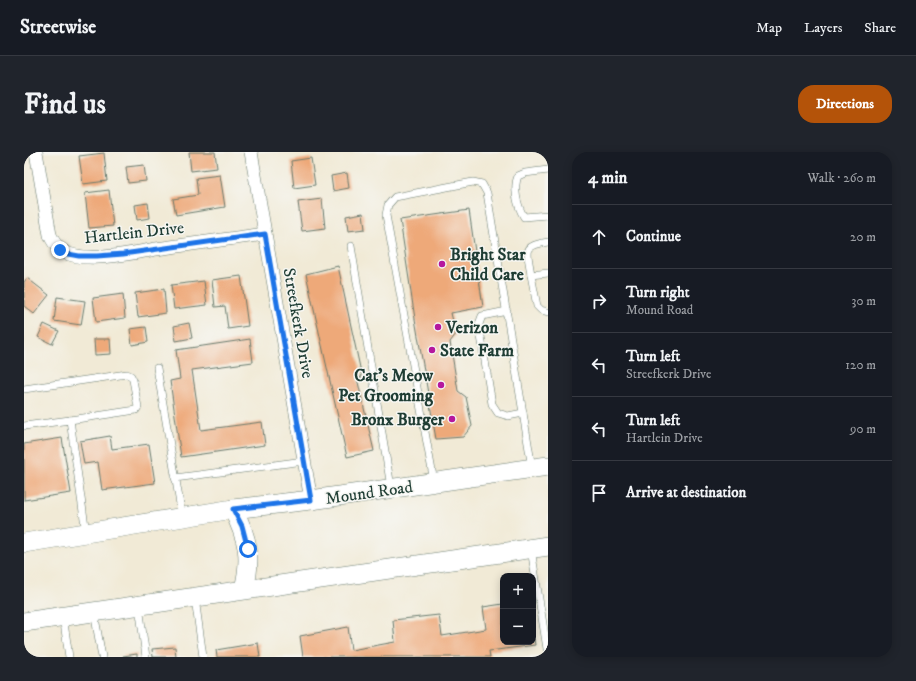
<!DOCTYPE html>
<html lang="en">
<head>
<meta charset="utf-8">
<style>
  :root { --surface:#171b24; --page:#20242c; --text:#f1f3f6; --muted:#9ea1a6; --line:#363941; --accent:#b45309 }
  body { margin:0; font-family:"IM FELL DW Pica",serif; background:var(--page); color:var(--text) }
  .controls { position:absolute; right:12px; bottom:12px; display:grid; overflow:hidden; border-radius:8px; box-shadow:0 2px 10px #0003 }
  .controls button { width:36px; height:36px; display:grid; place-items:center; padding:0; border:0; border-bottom:1px solid var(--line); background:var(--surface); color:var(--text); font:20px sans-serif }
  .stop { position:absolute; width:12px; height:12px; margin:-9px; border:3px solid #1a73e8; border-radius:50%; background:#fff }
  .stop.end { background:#1a73e8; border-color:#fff; box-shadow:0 1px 4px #0008 }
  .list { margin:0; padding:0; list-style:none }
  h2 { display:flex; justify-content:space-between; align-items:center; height:52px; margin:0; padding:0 16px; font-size:17px }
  h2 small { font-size:13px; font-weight:400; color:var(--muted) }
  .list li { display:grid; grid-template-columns:26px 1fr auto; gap:12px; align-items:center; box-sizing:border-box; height:64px; padding:0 16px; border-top:1px solid var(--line) }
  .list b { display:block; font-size:15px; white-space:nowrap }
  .list p { margin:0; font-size:13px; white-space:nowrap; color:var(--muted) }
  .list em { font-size:13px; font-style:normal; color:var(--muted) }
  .icon { flex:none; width:22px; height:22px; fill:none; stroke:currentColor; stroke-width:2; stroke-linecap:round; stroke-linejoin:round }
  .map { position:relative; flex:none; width:524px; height:505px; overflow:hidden; border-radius:16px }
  header { display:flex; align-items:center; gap:24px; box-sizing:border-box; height:56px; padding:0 20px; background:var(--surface); border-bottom:1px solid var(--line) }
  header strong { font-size:19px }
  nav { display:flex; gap:22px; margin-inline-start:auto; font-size:14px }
  .intro { display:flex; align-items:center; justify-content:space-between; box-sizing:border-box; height:96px; padding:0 24px }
  h1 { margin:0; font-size:28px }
  .button { padding:10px 18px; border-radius:16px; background:var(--accent); color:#fff; font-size:14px; font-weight:700 }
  main { display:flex; gap:24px; padding:0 24px }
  aside { flex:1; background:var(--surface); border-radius:16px; box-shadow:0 2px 10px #0003 }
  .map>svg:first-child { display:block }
  .building { fill:#eea979 }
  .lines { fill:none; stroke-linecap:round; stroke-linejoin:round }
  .service-casing { stroke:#687a6d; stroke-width:8 }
  .minor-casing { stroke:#687a6d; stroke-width:14 }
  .secondary-casing { stroke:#687a6d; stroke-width:20 }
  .service { stroke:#fff; stroke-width:7 }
  .minor { stroke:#fff; stroke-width:13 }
  .secondary { stroke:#fff; stroke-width:19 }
  .route { stroke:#1a73e8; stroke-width:5 }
  .poi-dot { fill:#b5179e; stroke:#f6f6f2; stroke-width:1.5 }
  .labels { text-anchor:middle; stroke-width:3; stroke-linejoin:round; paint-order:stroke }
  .street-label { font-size:17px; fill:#1f3d34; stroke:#f6f6f2 }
  .poi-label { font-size:17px; font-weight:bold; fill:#1f3d34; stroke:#f6f6f2; text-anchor:start }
</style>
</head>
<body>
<header>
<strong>Streetwise</strong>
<nav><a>Map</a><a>Layers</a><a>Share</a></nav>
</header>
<div class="intro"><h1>Find us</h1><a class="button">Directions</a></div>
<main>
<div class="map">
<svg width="524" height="505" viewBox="0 0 524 505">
  <rect width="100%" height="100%" fill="#f6f6f2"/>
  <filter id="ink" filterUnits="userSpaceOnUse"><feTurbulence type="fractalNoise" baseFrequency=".025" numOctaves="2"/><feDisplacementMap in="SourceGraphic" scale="8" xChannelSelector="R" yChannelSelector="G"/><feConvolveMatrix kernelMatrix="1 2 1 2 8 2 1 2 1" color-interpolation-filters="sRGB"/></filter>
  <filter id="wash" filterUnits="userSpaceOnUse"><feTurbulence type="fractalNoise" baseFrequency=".012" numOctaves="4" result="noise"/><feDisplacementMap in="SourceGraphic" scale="16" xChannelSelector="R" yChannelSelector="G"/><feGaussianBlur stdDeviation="0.9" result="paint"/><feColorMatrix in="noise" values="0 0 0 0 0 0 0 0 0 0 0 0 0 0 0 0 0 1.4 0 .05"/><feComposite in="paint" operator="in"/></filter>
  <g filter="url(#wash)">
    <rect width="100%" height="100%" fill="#f1ead6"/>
    <g id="blocks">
      <!-- building -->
      <g class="building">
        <path d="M165,0h26l2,16 -26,3z"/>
        <path d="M80,1l3,28 -24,3 -4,-28z"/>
        <path d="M287,6l4,27 -21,3 -3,-27z"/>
        <path d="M120,13l2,16 -18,2 -2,-16z"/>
        <path d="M323,21l2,15 -16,3 -2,-15z"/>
        <path d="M196,23l5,32 -49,8 -3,-16 25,-4 -2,-17z"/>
        <path d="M85,38l4,36 -24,2 -4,-35z"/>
        <path d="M298,47l3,29 -23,3 -4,-29z"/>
        <path d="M124,51l2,15 -13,2 -2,-15z"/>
        <path d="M445,58l14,97 -32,6 5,21 -6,8 8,49 8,6 6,29 -9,11 -27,2 -21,-120 -15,-99z"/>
        <path d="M339,61l2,16 -17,2 -2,-15z"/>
        <path d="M314,114l24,111 -5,1 17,73 -27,6 -41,-183z"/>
        <path d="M217,124l7,50 -20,3 -3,-23 -10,1 -3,-27z"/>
        <path d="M3,126l22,17 -15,19 -10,-8v-24z"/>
        <path d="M180,129l3,24 -33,4 -3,-24z"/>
        <path d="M140,137l2,24 -28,4 -3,-24z"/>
        <path d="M99,142l2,24 -29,4 -3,-24z"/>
        <path d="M33,145l28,4 -4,24 -27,-4z"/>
        <path d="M165,171l3,15 -16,3 -2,-15z"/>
        <path d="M20,172l15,7 -7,13 -14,-7z"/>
        <path d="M122,175l2,15 -16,3 -2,-16z"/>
        <path d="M70,187h16l1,15 -16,1z"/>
        <path d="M226,187l3,23 -61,8 9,60 61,-8 3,23 -84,12 -11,-76 10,-2 -4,-29z"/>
        <path d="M86,284l2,13 37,-5 6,39 -53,7 -4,-28 -14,2 -4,-23z"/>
        <path d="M38,286l9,55 -47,7v-56z"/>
        <path d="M479,452v38h30l1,-3 1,6 -46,6 1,6h-187l-3,-21 48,-9 3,23 44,-8 -2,-22 46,-5 3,21 44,-7 -3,-22z"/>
        <path d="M234,491l2,14h-43l-1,-7z"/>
        <path d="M151,495l1,10h-23l-1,-8z"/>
        <path d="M113,502v3h-14v-1z"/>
      </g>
    </g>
  </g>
  <g filter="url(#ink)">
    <use href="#blocks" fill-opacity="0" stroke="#687a6d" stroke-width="1"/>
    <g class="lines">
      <defs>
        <g id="service">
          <path d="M524,18l-23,3 -7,3c-5,12 -1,30 6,41l24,-2"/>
          <path d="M524,90c-27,4 -20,9 -17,33l17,-2"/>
          <path d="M327,94l40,241"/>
          <path d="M507,123l6,31 4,4 7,2"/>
          <path d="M483,159l-25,5 -3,8 13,80 6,9 10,3 15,-3"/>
          <path d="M133,216l25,148"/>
          <path d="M0,237l103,-15 4,2 2,4 5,27 -2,3 -66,10"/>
          <path d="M0,274l46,-6 16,113"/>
          <path d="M151,326l129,-17"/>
          <path d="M410,330l-48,-267 2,-10 7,-8 78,-15 9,2 5,9 45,275"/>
          <path d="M507,397l17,106"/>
          <path d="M171,446l8,59"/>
          <path d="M115,454l7,51"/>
          <path d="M70,460l8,45"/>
          <path d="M39,464l6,41"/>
        </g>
        <g id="minor">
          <path d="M12,0l14,83c4,9 9,16 19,19 23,8 63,-1 87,-5 37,-5 73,-10 109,-15"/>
          <path d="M227,0l60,348"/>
        </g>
        <g id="secondary">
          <path d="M209,357c15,30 19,48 11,80"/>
          <path d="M0,391l209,-34 78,-9 237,-34"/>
          <path d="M0,470l524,-76"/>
        </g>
      </defs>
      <!-- service casing -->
      <use href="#service" class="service-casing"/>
      <!-- minor casing -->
      <use href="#minor" class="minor-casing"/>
      <!-- secondary casing -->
      <use href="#secondary" class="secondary-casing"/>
      <!-- service -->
      <use href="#service" class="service"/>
      <!-- minor -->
      <use href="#minor" class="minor"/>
      <!-- secondary -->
      <use href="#secondary" class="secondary"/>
    </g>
  </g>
  <g class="lines" filter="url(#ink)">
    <!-- route -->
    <path class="route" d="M36,98l8,4 11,2h18l26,-2 142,-20 46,266 -78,9 9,17 6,23"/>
  </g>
  <!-- markers -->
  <g class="poi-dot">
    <circle cx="418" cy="112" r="4"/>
    <circle cx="414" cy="175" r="4"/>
    <circle cx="408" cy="198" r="4"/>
    <circle cx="417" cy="233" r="4"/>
    <circle cx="428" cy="267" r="4"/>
  </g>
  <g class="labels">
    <!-- street labels -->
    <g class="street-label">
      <text transform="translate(110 80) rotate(-6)" y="6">Hartlein Drive</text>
      <text transform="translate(275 171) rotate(80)" y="6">Streefkerk Drive</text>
      <text transform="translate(345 340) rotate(-8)" y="6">Mound Road</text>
    </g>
    <!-- poi labels -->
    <g class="poi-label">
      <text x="426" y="108">Bright Star<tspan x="426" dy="20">Child Care</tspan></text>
      <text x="422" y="181">Verizon</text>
      <text x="416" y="204">State Farm</text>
      <text x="409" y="229" text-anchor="end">Cat's Meow<tspan x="409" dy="20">Pet Grooming</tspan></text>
      <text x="420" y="273" text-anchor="end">Bronx Burger</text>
    </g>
  </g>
</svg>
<div class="controls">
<button>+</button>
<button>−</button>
</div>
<div class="stop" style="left:224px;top:397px"></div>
<div class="stop end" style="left:36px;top:98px"></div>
</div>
<aside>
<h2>4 min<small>Walk · 260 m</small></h2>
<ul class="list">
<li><svg class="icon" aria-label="ahead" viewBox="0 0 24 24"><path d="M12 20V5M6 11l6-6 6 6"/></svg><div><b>Continue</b></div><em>20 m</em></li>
<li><svg class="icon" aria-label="right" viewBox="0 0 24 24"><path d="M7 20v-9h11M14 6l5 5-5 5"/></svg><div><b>Turn right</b><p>Mound Road</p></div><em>30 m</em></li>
<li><svg class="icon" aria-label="left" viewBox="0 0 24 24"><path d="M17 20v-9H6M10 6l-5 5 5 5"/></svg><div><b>Turn left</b><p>Streefkerk Drive</p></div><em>120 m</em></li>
<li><svg class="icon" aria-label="left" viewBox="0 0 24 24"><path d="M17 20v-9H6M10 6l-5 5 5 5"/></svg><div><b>Turn left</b><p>Hartlein Drive</p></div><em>90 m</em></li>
<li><svg class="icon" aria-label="arrive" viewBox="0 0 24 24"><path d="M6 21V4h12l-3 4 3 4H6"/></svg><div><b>Arrive at destination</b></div></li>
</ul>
</aside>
</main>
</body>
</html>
